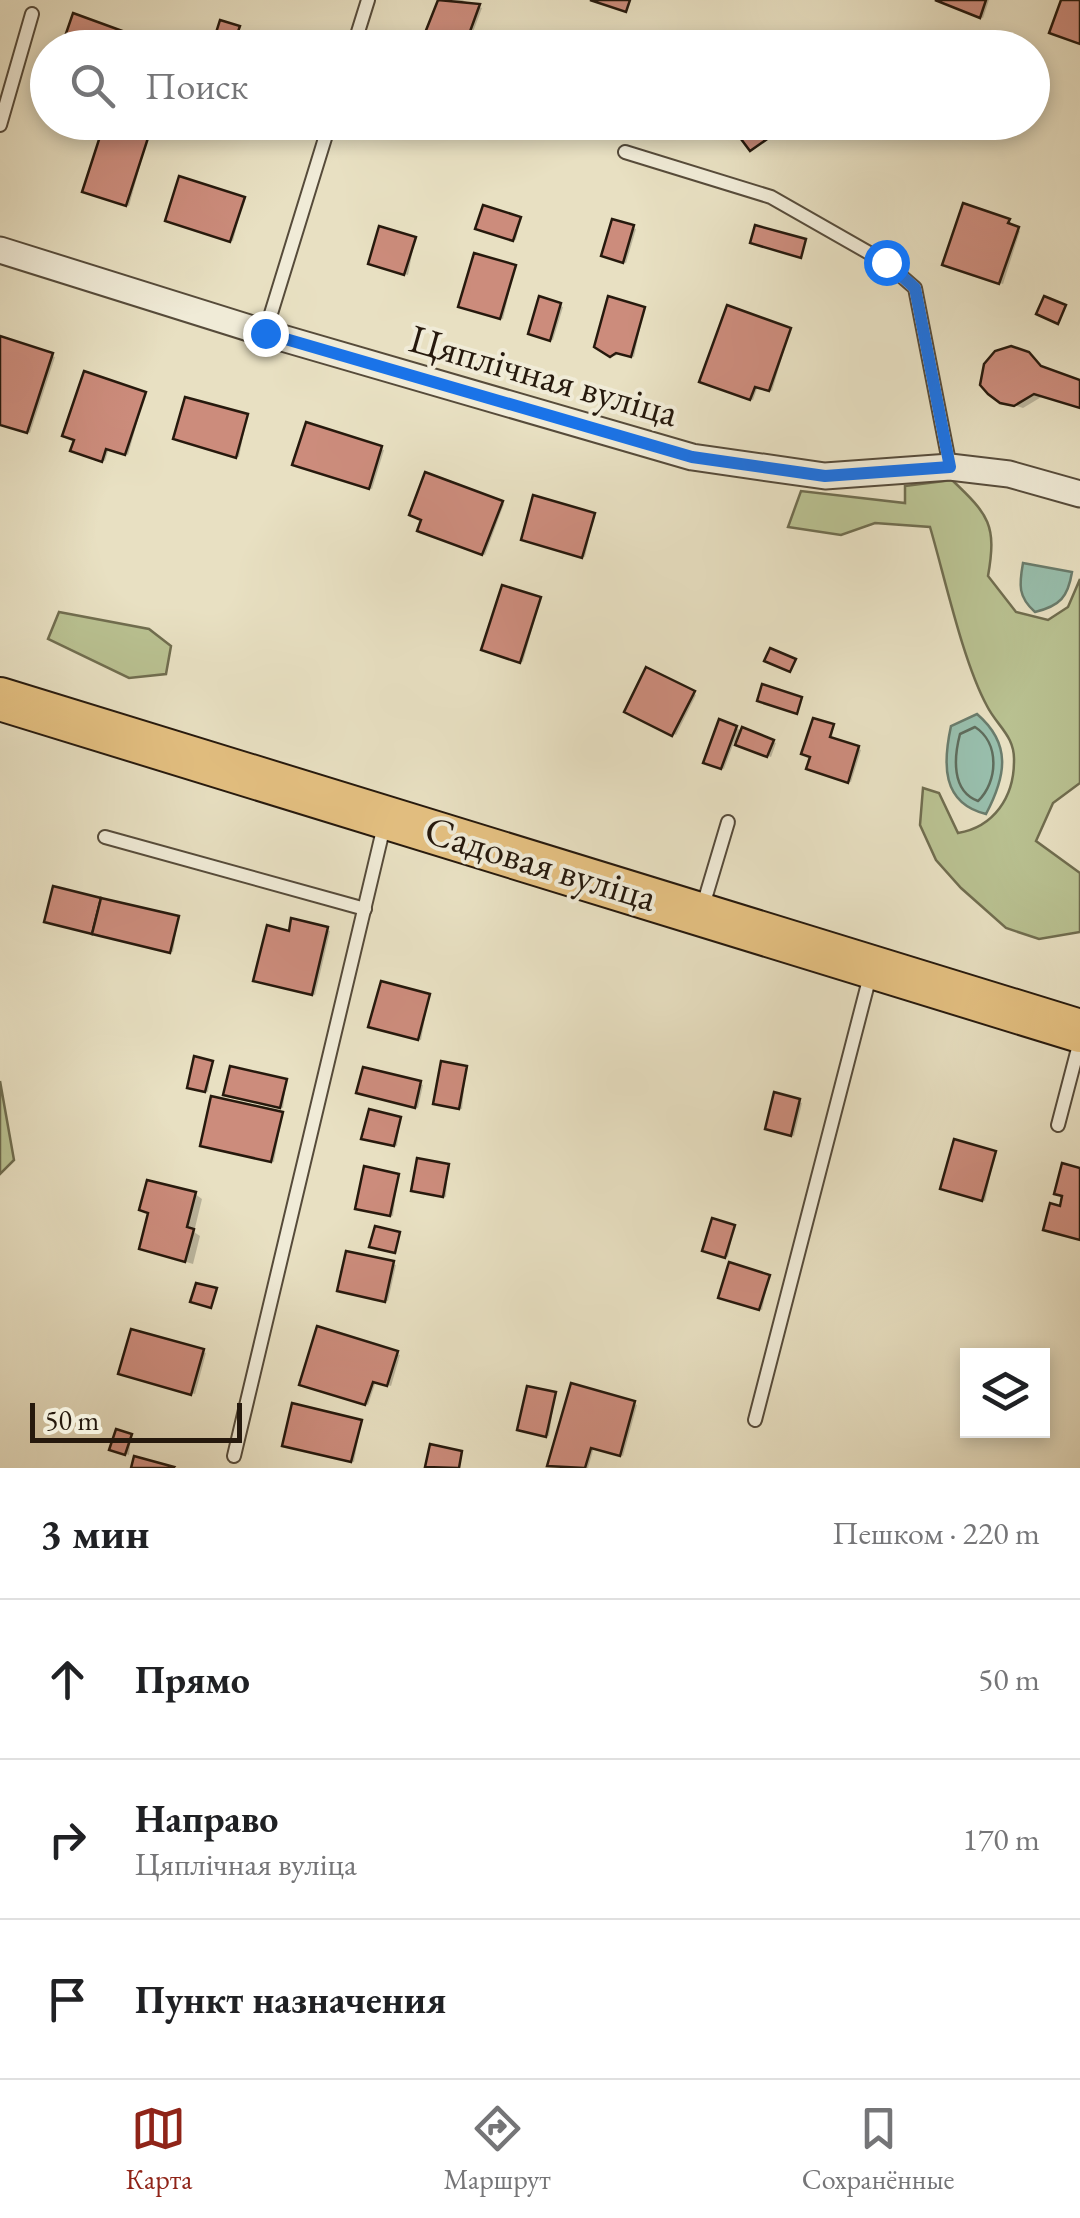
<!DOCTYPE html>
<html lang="ru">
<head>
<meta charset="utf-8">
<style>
  :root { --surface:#fff; --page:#f2f2f2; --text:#202124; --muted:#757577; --line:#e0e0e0; --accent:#8f2418 }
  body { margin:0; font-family:"EB Garamond",serif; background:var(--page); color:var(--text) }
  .controls { position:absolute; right:30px; bottom:30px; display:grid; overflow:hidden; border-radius:0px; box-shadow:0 5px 15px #0003 }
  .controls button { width:90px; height:90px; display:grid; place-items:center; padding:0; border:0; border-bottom:2px solid var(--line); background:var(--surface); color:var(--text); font:50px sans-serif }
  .scale { position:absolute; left:30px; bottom:25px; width:212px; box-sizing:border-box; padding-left:10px; border:5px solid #26190d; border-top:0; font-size:28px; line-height:35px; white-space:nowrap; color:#26190d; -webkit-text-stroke:8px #f0ebd7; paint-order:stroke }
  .stop { position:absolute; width:30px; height:30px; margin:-22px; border:8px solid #1a73e8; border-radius:50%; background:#fff }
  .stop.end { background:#1a73e8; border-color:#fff; box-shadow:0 2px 10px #0008 }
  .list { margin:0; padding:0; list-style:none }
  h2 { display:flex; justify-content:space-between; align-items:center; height:130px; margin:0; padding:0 40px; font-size:42px }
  h2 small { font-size:32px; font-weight:400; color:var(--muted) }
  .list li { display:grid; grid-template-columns:65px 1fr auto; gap:30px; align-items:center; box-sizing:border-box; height:160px; padding:0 40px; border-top:2px solid var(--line) }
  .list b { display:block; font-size:38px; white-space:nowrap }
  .list p { margin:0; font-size:32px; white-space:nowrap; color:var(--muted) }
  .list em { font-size:32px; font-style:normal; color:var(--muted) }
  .icon { flex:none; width:55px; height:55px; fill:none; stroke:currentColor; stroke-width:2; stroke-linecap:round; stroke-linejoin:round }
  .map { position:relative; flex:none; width:1080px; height:1468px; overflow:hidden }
  .search { position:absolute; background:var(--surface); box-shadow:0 5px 15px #0003; left:30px; right:30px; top:30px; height:110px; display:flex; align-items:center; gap:25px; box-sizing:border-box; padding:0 35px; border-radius:55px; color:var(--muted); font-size:38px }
  .sheet { height:610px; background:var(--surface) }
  nav { display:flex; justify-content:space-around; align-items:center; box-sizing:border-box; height:140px; border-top:2px solid var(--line); background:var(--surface); font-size:28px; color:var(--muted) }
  nav a { display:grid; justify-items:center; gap:5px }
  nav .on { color:var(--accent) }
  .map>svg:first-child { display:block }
  .green { fill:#b9c191; stroke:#706d4f; stroke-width:2.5 }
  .water { fill:#98beac; stroke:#6a7c6c; stroke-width:2.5 }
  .shadow { fill:#0003 }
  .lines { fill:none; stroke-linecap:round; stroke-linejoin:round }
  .shore { stroke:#5f6c5c; stroke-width:2.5 }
  .building { fill:#cc8c7c; stroke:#26190d; stroke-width:2.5 }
  .lane-casing { stroke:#564b3a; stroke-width:16 }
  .street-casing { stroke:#564b3a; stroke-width:29 }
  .primary-casing { stroke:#26190d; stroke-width:46 }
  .lane { stroke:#f0ebd7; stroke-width:12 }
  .street { stroke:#f0ebd7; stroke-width:25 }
  .primary { stroke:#e4c081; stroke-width:42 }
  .route { stroke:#1a73e8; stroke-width:12 }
  .labels { text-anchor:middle; stroke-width:8; stroke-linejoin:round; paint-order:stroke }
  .street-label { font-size:40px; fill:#26190d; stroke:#f0ebd7 }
</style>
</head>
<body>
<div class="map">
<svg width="1080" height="1468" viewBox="0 0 1080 1468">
  <rect width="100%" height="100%" fill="#e8e0c2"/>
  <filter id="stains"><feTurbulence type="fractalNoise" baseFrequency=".002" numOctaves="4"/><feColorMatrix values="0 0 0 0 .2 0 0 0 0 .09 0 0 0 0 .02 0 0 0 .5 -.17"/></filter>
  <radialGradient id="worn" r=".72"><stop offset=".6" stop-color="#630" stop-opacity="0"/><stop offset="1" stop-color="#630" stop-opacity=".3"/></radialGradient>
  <!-- green -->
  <g class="green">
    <path d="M952,480c37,35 45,45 36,96l28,36 32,8 20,-13 12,-28v204l-27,20 -17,38 44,32v59l-41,7 -33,-11 -45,-40 -25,-28 -16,-35 3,-37 16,5 19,40c36,-6 56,-36 56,-72 1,-25 -17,-35 -27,-55 -24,-44 -42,-128 -57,-179l-55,-4 -34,12 -53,-8 13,-36 104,12v-17z"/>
    <path d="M59,612l90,17 22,17 -5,28 -37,4 -81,-39z"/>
    <path d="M0,1081l14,79 -14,14z"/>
  </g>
  <!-- water -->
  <g class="water">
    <path d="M1023,563l49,9c-4,25 -12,34 -37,40 -17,-15 -16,-27 -12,-49z"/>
    <path d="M977,714c35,30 29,62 9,100 -45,-11 -43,-51 -35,-88z"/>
  </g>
  <!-- shadow -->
  <g class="shadow">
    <path d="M440,0h22l20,8 -15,40h-45z"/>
    <path d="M937,0h52l-6,18z"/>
    <path d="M774,122l7,10 -29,17z"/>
    <path d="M147,141l-18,65 -41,-14z"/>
    <path d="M244,199l-11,42 -63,-20z"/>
    <path d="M964,206l45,15 11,10 -17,53 -55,-18z"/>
    <path d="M520,219l-4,21 -35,-11z"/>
    <path d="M614,222l22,7 -10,34 -20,-6z"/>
    <path d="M415,239l-7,36 -35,-10z"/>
    <path d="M515,267l-12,52 -39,-11z"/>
    <path d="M541,299l22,8 -10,33 -19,-5z"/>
    <path d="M644,309l-10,48 -14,-4 -5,3 -18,-11z"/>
    <path d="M790,330l-18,61 -14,-5 -5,14 -48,-17z"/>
    <path d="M0,339l55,18 -25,76 -30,-10z"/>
    <path d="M1028,354l18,17 34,11v26l-37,-12 -20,12 -21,-7z"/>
    <path d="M145,394l-17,61 -19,-7 -4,13 -29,-9z"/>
    <path d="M247,417l-8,40 -61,-17z"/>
    <path d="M307,426l77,24 -12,39 -74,-23z"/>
    <path d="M427,475l77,29 -19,51 -62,-23z"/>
    <path d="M594,515l-9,42 -59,-16z"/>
    <path d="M540,600l-17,62 -36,-11z"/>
    <path d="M647,670l49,25 -20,40 -49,-24z"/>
    <path d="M721,723l55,20 -5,14 -37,-15 -10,27 -18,-7z"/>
    <path d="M833,726l-1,14 29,10 -10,32 -39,-12z"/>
    <path d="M178,919l-5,33 -123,-29z"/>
    <path d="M293,921l37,10 -15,64 -56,-13 32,-48z"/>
    <path d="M429,996l-8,44 -47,-13z"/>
    <path d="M212,1063l-4,29 -16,-4z"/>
    <path d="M466,1069l-4,40 -23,-4z"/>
    <path d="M364,1070l59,15 -5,23 -57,-14z"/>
    <path d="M286,1082l-3,26 -54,-13z"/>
    <path d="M776,1096l26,7 -8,33 -23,-6z"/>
    <path d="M282,1115l-8,47 -69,-16z"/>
    <path d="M400,1119l-3,27 -30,-7z"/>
    <path d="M995,1153l-10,48 -40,-11z"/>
    <path d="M448,1166l-2,31 -30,-5z"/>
    <path d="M398,1176l-5,40 -33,-7z"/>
    <path d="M195,1194l7,5 -8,33 6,4 -7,28 -51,-16 9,-34z"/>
    <path d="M734,1227l-6,30 -20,-6z"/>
    <path d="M348,1254l48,11 -8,36 -45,-9z"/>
    <path d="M769,1277l-7,33 -38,-12z"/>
    <path d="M319,1329l81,26 -9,31 -15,-5 -8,24 -63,-20z"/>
    <path d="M133,1332l73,21 -11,41 -71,-20z"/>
    <path d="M573,1386l64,19 -14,51 -29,-9 -6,21 -38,-3z"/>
    <path d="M555,1394l-6,42 -26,-5z"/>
    <path d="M361,1423l-7,39 -67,-16z"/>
    <path d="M131,1436l-2,19 -14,-5z"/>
  </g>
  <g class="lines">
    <!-- shore -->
    <path class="shore" d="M975,727c25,16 23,55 3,74 -27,-10 -24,-44 -18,-67z"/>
  </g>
  <!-- building -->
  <g class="building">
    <path d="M438,0l42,4 -16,44h-45z"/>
    <path d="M590,0h40l-4,12z"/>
    <path d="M935,0h51l-6,18z"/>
    <path d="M1061,0h19v44l-31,-11z"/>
    <path d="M73,13l55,20 -6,15h-61z"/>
    <path d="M220,20l20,6 -6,17 -19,-7z"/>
    <path d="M915,37l30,11h-34z"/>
    <path d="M719,122h55l6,8 -30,21 -18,-24z"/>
    <path d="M104,124l44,14 -22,68 -44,-14z"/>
    <path d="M179,176l66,21 -15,45 -65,-21z"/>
    <path d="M963,203l47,16 -2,4 11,4 -20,57 -57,-19z"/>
    <path d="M483,205l38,12 -8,24 -38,-12z"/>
    <path d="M612,219l22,6 -11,38 -22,-7z"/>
    <path d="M755,225l51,14 -5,19 -51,-15z"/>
    <path d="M379,226l37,11 -12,38 -36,-11z"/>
    <path d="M474,253l42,12 -16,54 -42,-12z"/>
    <path d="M539,296l22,7 -11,38 -22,-7z"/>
    <path d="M608,296l37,11 -14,50 -15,-4 -6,4 -16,-10z"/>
    <path d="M1044,296l22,9 -8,19 -22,-10z"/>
    <path d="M727,305l64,23 -22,63 -14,-4 -5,13 -51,-18z"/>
    <path d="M0,336l53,17 -26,80 -27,-8z"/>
    <path d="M1011,346l18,6 12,14 39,14v28l-46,-14 -20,12 -14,-3 -12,-9 -8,-9 4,-21 11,-13z"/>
    <path d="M84,371l62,21 -21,63 -19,-6 -4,13 -32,-11 4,-11 -12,-4z"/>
    <path d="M185,397l63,17 -12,44 -63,-19z"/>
    <path d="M306,422l76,24 -13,43 -77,-24z"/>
    <path d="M425,472l78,29 -21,54 -65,-24 4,-11 -12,-5z"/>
    <path d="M533,495l62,18 -13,45 -61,-18z"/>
    <path d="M502,585l39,12 -21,66 -39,-13z"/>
    <path d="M770,648l26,11 -6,13 -26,-11z"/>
    <path d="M646,667l49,24 -23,45 -48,-24z"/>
    <path d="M762,684l40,13 -5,17 -40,-13z"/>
    <path d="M813,718l21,6 -4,13 29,9 -11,37 -42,-14 4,-12 -9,-3z"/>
    <path d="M719,719l18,7 -16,43 -18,-6z"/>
    <path d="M742,727l32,13 -7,17 -32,-12z"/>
    <path d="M53,886l48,12 -9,36 -48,-12z"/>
    <path d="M101,898l78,18 -9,37 -78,-19z"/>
    <path d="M291,918l37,9 -16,68 -59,-14 14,-56 22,6z"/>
    <path d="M381,981l49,13 -12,46 -50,-13z"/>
    <path d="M194,1056l19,5 -8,31 -18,-4z"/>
    <path d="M441,1061l26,5 -8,43 -26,-5z"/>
    <path d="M230,1066l57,13 -7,29 -57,-13z"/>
    <path d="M363,1067l58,14 -6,27 -59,-15z"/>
    <path d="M774,1092l26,7 -9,37 -26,-7z"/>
    <path d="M211,1096l72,16 -12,50 -71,-16z"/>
    <path d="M369,1109l32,8 -7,29 -33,-7z"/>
    <path d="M954,1139l42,12 -14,50 -42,-12z"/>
    <path d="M417,1158l32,6 -6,33 -32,-6z"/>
    <path d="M1062,1163l18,5v72l-37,-10 7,-27 10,3 2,-10 -8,-2z"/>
    <path d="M364,1166l35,8 -9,42 -35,-7z"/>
    <path d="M147,1180l49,12 -9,35 7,2 -9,33 -46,-13 9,-36 -9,-3z"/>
    <path d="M712,1218l23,7 -10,33 -23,-7z"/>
    <path d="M375,1226l25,6 -5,21 -26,-6z"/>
    <path d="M346,1251l48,10 -9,41 -48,-11z"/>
    <path d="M729,1262l41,13 -11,35 -41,-12z"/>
    <path d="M196,1283l21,5 -6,20 -21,-6z"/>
    <path d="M317,1326l81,25 -11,35 -14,-4 -8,23 -66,-20z"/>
    <path d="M131,1329l73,20 -13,46 -73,-21z"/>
    <path d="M571,1383l64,18 -15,55 -29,-8 -6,20 -38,-2z"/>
    <path d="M527,1386l29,6 -10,45 -29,-7z"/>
    <path d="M292,1403l70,17 -11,42 -69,-16z"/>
    <path d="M116,1429l16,5 -7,21 -16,-5z"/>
    <path d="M430,1444l32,7 -3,17 -34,-1z"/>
    <path d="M134,1456l40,11 -1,1h-42z"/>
  </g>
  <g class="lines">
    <defs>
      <g id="lane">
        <path d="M353,48l15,-48"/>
        <path d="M0,125l32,-111"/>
        <path d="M625,152l146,45 114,65 30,26 35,179"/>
        <path d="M265,333l65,-211"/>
        <path d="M105,837l260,72"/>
        <path d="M702,909l26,-87"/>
        <path d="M1058,1125l22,-84"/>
        <path d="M755,1420l116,-448"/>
        <path d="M234,1456l150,-630"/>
      </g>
      <path id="street" d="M0,250l265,83 427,124 133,19 125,-9 59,7 71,20"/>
      <path id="primary" d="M0,699l1080,332"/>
    </defs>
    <!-- lane casing -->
    <use href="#lane" class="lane-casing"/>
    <!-- street casing -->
    <use href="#street" class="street-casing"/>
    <!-- primary casing -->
    <use href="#primary" class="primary-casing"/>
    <!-- lane -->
    <use href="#lane" class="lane"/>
    <!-- street -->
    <use href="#street" class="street"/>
    <!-- primary -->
    <use href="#primary" class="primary"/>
  </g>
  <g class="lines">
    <!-- route -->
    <path class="route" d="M265,333l427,124 133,19 125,-9 -35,-179 -29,-26"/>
  </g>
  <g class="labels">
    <!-- street labels -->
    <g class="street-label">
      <text transform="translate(544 375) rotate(16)" y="14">Цяплічная вуліца</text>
      <text transform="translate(541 863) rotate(17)" y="14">Садовая вуліца</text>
    </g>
  </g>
  <rect width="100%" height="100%" filter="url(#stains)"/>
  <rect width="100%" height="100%" fill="url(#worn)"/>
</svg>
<div class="controls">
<button><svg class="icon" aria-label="layers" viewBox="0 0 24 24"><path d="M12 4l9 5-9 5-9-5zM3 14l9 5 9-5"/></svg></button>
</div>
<div class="scale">50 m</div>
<div class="stop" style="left:886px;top:262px"></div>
<div class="stop end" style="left:265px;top:333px"></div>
<div class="search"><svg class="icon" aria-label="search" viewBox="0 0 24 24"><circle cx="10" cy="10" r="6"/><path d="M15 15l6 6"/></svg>Поиск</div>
</div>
<section class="sheet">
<h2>3 мин<small>Пешком · 220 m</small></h2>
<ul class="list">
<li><svg class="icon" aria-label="ahead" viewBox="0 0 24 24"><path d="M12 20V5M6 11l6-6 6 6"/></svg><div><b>Прямо</b></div><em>50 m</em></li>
<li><svg class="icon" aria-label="right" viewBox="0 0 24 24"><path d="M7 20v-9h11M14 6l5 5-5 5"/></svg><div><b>Направо</b><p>Цяплічная вуліца</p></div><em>170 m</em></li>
<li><svg class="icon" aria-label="arrive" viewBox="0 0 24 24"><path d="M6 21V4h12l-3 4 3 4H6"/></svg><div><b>Пункт назначения</b></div></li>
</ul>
</section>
<nav>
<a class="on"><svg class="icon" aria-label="map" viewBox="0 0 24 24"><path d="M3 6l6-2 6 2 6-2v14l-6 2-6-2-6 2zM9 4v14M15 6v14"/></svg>Карта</a>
<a><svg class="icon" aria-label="directions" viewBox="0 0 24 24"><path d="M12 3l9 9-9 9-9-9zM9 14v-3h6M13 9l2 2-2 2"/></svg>Маршрут</a>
<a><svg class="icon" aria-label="saved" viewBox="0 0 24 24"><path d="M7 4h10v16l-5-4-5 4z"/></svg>Сохранённые</a>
</nav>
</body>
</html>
